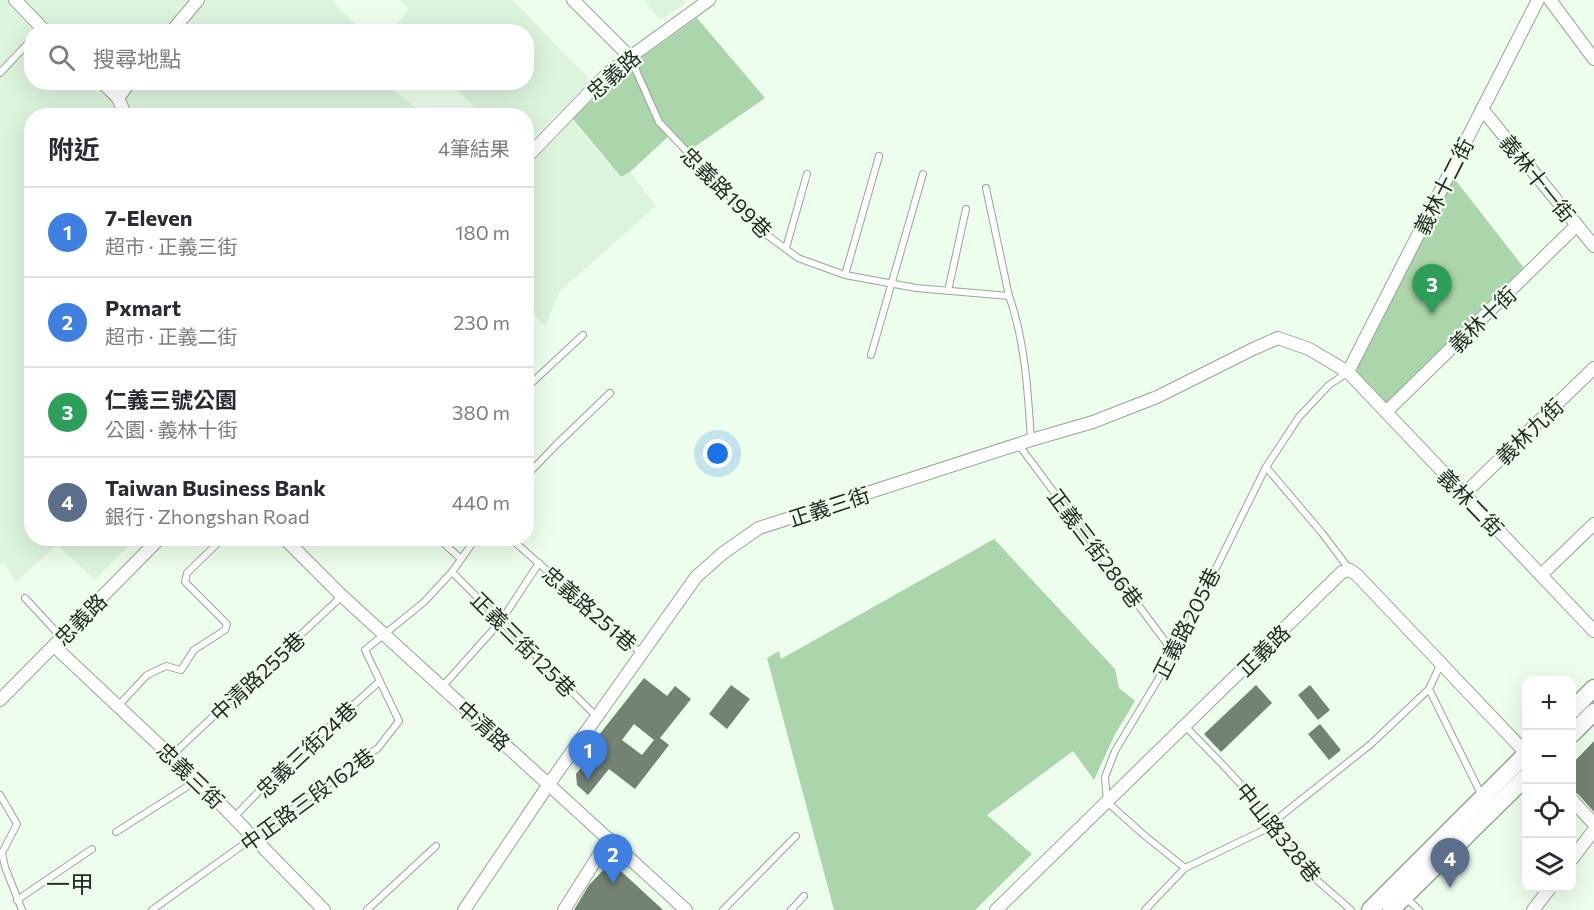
<!DOCTYPE html>
<html lang="zh-TW">
<meta charset="utf-8">
<style>
:root{--surface:#fff;--page:#f2f2f3;--text:#2b2b33;--muted:#7c7c81;--line:#e1e1e2;--accent:#744bc4}
body{margin:0;font-family:Commissioner,"Noto Sans TC",sans-serif;background:var(--page);color:var(--text)}
.controls{position:absolute;right:18px;bottom:18px;display:grid;overflow:hidden;border-radius:12px;box-shadow:0 6px 24px #0002}
.controls button{width:54px;height:54px;display:grid;place-items:center;padding:0;border:0;border-bottom:2px solid var(--line);background:var(--surface);color:var(--text);font:30px sans-serif}
.you{position:absolute;left:718px;top:454px;width:21px;height:21px;margin:-15px;border:4px solid #fff;border-radius:50%;background:#1a73e8;box-shadow:0 0 0 9px #1a73e833}
.badge{display:grid;place-items:center;width:39px;height:39px;border-radius:50%;background:var(--accent);color:#fff;font-size:20px;font-weight:700}
.pin{position:absolute;translate:-50% -50px;filter:drop-shadow(0 2px 3px #0008)}
.pin::after{content:'';position:absolute;top:32px;width:21px;height:18px;background:inherit;clip-path:polygon(0 0,100% 0,50% 100%)}
.list{margin:0;padding:0;list-style:none}
h2{display:flex;justify-content:space-between;align-items:center;height:78px;margin:0;padding:0 24px;font-size:26px}
h2 small{font-size:20px;font-weight:400;color:var(--muted)}
.list li{display:grid;grid-template-columns:39px 1fr auto;gap:18px;align-items:center;box-sizing:border-box;height:90px;padding:0 24px;border-top:2px solid var(--line)}
.list b{display:block;font-size:22px;white-space:nowrap}
.list p{margin:0;font-size:20px;white-space:nowrap;color:var(--muted)}
.list em{font-size:20px;font-style:normal;color:var(--muted)}
.icon{flex:none;width:33px;height:33px;fill:none;stroke:currentColor;stroke-width:2;stroke-linecap:round;stroke-linejoin:round}
.map{position:relative;flex:none;width:1594px;height:910px;overflow:hidden}
.search{position:absolute;background:var(--surface);box-shadow:0 6px 24px #0002;left:24px;top:24px;width:510px;height:66px;display:flex;align-items:center;gap:15px;box-sizing:border-box;padding:0 21px;border-radius:24px;color:var(--muted);font-size:22px}
.panel{position:absolute;background:var(--surface);box-shadow:0 6px 24px #0002;left:24px;top:108px;width:510px;height:438px;border-radius:24px}
.map>svg:first-child{display:block}
</style>
<div class="map">
<svg width="1594" height="910" viewBox="0 0 1594 910">
<rect width="100%" height="100%" fill="#edffec"/>
<g fill="#dcf4dc">
<path d="M0 0H331L362 31 32 32V82L385 83 424 115 32 116V538L135 539 95 580 57 545 16 582 4 563 0 566Z"/>
<path d="M400 0H513L591 81 527 143 526 116 483 115 450 83 526 82V32L399 31 395 27 409 9Z"/>
<path d="M644 0H683L686 3 660 20Z"/>
<path d="M572 121 621 178 630 172 656 206 560 291 545 327 527 305V167Z"/>
</g>
<g fill="#abd5aa">
<path d="M697 18 765 98 690 150 672 133 630 172 621 177 572 118 634 63Z"/>
<path d="M1450 173 1528 273 1386 412 1348 372Z"/>
<path d="M994 539 1115 669 1119 688 1135 701 1115 734 1094 780 1073 751 987 815 1032 854 975 910H834L767 658 779 651 781 659Z"/>
</g>
<g fill="#738373" fill-rule="evenodd">
<path d="M644 678 667 696 675 686 691 699 660 738 669 745 635 789 609 769 588 795 577 785 576 774 597 749 591 745ZM634 724 654 740 642 755 622 740Z"/>
<path d="M731 685 750 699 727 729 709 714Z"/>
<path d="M1256 685 1272 703 1221 752 1204 734Z"/>
<path d="M1310 685 1330 710 1318 720 1298 695Z"/>
<path d="M1320 724 1341 750 1329 760 1308 734Z"/>
<path d="M1594 741V812L1578 794 1572 791V764Z"/>
<path d="M611 862 663 910H574L589 885Z"/>
</g>
<g fill="none" stroke-linecap="round" stroke-linejoin="round">
<defs>
<g id="service">
<path d="M630 57 659 122 763 232 798 258 845 275 916 288 1009 296"/>
<path d="M0 73 32 39"/>
<path d="M986 188 1009 296C1025 340 1028 393 1031 440"/>
<path d="M786 248 807 174"/>
<path d="M845 275 879 156"/>
<path d="M948 291 966 209"/>
<path d="M526 322 527 324"/>
<path d="M871 355 923 174"/>
<path d="M526 388 583 335"/>
<path d="M1018 444 1174 653"/>
<path d="M1266 467 1322 533 1350 570"/>
<path d="M526 476 556 445 610 393"/>
<path d="M438 538 461 559"/>
<path d="M510 538 641 653"/>
<path d="M452 572 597 717"/>
<path d="M25 598 61 637"/>
<path d="M442 687 501 621 539 563"/>
<path d="M1429 689 1482 796"/>
<path d="M118 706 147 675 166 666 181 670 194 650 225 630 227 624 185 582 187 573 223 538"/>
<path d="M1185 726 1220 762 1275 821 1287 845 1310 874 1351 910"/>
<path d="M171 756 342 596"/>
<path d="M0 795 17 824 2 853 5 867 22 910"/>
<path d="M234 817 272 778 380 681"/>
<path d="M116 832 196 781"/>
<path d="M1185 868 1144 835 1107 802 1105 777 1115 751 1174 653 1266 467 1299 417 1329 385 1347 373"/>
<path d="M1406 898 1419 910"/>
<path d="M17 900 92 849"/>
<path d="M152 910 378 748 399 721 365 650 424 602 452 572 476 538"/>
<path d="M367 910 436 846"/>
<path d="M723 910 796 836"/>
<path d="M791 910 804 896"/>
<path d="M1145 910 1185 868 1262 831 1371 744 1429 689 1441 663"/>
</g>
<g id="minor">
<path d="M15 0 46 32"/>
<path d="M573 0 630 57"/>
<path d="M1550 0 1594 59"/>
<path d="M171 32 198 0"/>
<path d="M102 82 118 98 126 116"/>
<path d="M118 98 130 82"/>
<path d="M1482 109 1594 246"/>
<path d="M526 158 608 73 709 0"/>
<path d="M1348 372 1538 0"/>
<path d="M1386 412 1577 225"/>
<path d="M1464 494 1594 368"/>
<path d="M284 538 342 596 686 910"/>
<path d="M1541 575 1594 524"/>
<path d="M54 646 205 788 324 910"/>
<path d="M0 700 160 538"/>
<path d="M1572 800 1594 824"/>
<path d="M1572 859 1594 830"/>
<path d="M464 910 549 784 696 577 723 553 759 528 1031 440 1093 422 1157 397 1253 349 1278 338 1309 349 1348 372 1594 631"/>
<path d="M564 910 609 839"/>
<path d="M996 910 1342 572 1350 570 1357 575 1526 753"/>
<path d="M1533 910 1550 888"/>
</g>
<g id="secondary">
<path d="M1572 710 1594 688"/>
<path d="M1572 734 1594 712"/>
<path d="M1370 910 1526 754"/>
<path d="M1391 910 1526 777"/>
</g>
</defs>
<use href="#service" stroke="#95a695" stroke-width="8"/>
<use href="#minor" stroke="#95a695" stroke-width="14"/>
<use href="#secondary" stroke="#95a695" stroke-width="19"/>
<use href="#service" stroke="#fff" stroke-width="6"/>
<use href="#minor" stroke="#fff" stroke-width="12"/>
<use href="#secondary" stroke="#fff" stroke-width="16"/>
</g>
<g text-anchor="middle" dominant-baseline="central" stroke-width="4.5" stroke-linejoin="round" paint-order="stroke">
<g font-size="21" fill="#262c25" stroke="#edffec">
<text transform="translate(613 74) rotate(-41)">忠義路</text>
<text transform="translate(1538 178) rotate(51)">義林十一街</text>
<text transform="translate(1443 186) rotate(-63)">義林十二街</text>
<text transform="translate(727 192) rotate(45)">忠義路199巷</text>
<text transform="translate(1482 319) rotate(-44)">義林十街</text>
<text transform="translate(1529 431) rotate(-44)">義林九街</text>
<text transform="translate(1471 502) rotate(46)">義林二街</text>
<text transform="translate(829 506) rotate(-18)">正義三街</text>
<text transform="translate(1096 548) rotate(53)">正義三街286巷</text>
<text transform="translate(590 608) rotate(41)">忠義路251巷</text>
<text transform="translate(80 619) rotate(-45)">忠義路</text>
<text transform="translate(1186 623) rotate(-63)">正義路205巷</text>
<text transform="translate(524 644) rotate(45)">正義三街125巷</text>
<text transform="translate(1263 650) rotate(-44)">正義路</text>
<text transform="translate(257 676) rotate(-43)">中清路255巷</text>
<text transform="translate(484 725) rotate(42)">中清路</text>
<text transform="translate(306 749) rotate(-43)">忠義三街24巷</text>
<text transform="translate(191 775) rotate(44)">忠義三街</text>
<text transform="translate(307 799) rotate(-36)">中正路三段162巷</text>
<text transform="translate(1279 832) rotate(51)">中山路328巷</text>
</g>
<g font-size="24" fill="#262c25" stroke="#edffec">
<text x="70" y="883">一甲</text>
</g>
</g>
</svg>
<div class="controls">
<button>+</button>
<button>−</button>
<button><svg class="icon" aria-label="locate" viewBox="0 0 24 24"><circle cx="12" cy="12" r="6"/><path d="M12 2v4M12 18v4M2 12h4M18 12h4"/></svg></button>
<button><svg class="icon" aria-label="layers" viewBox="0 0 24 24"><path d="M12 4l9 5-9 5-9-5zM3 14l9 5 9-5"/></svg></button>
</div>
<div class="you"></div>
<div class="pin badge" style="left:588px;top:780px;background:#3f7fe0">1</div>
<div class="pin badge" style="left:613px;top:884px;background:#3f7fe0">2</div>
<div class="pin badge" style="left:1432px;top:314px;background:#2e9e5b">3</div>
<div class="pin badge" style="left:1450px;top:888px;background:#5c6f8a">4</div>
<div class="search"><svg class="icon" aria-label="search" viewBox="0 0 24 24"><circle cx="10" cy="10" r="6"/><path d="M15 15l6 6"/></svg>搜尋地點</div>
<section class="panel">
<h2>附近<small>4筆結果</small></h2>
<ul class="list">
<li><span class="badge" style="background:#3f7fe0">1</span><div><b>7-Eleven</b><p>超市 · 正義三街</p></div><em>180 m</em></li>
<li><span class="badge" style="background:#3f7fe0">2</span><div><b>Pxmart</b><p>超市 · 正義二街</p></div><em>230 m</em></li>
<li><span class="badge" style="background:#2e9e5b">3</span><div><b>仁義三號公園</b><p>公園 · 義林十街</p></div><em>380 m</em></li>
<li><span class="badge" style="background:#5c6f8a">4</span><div><b>Taiwan Business Bank</b><p>銀行 · Zhongshan Road</p></div><em>440 m</em></li>
</ul>
</section>
</div>
